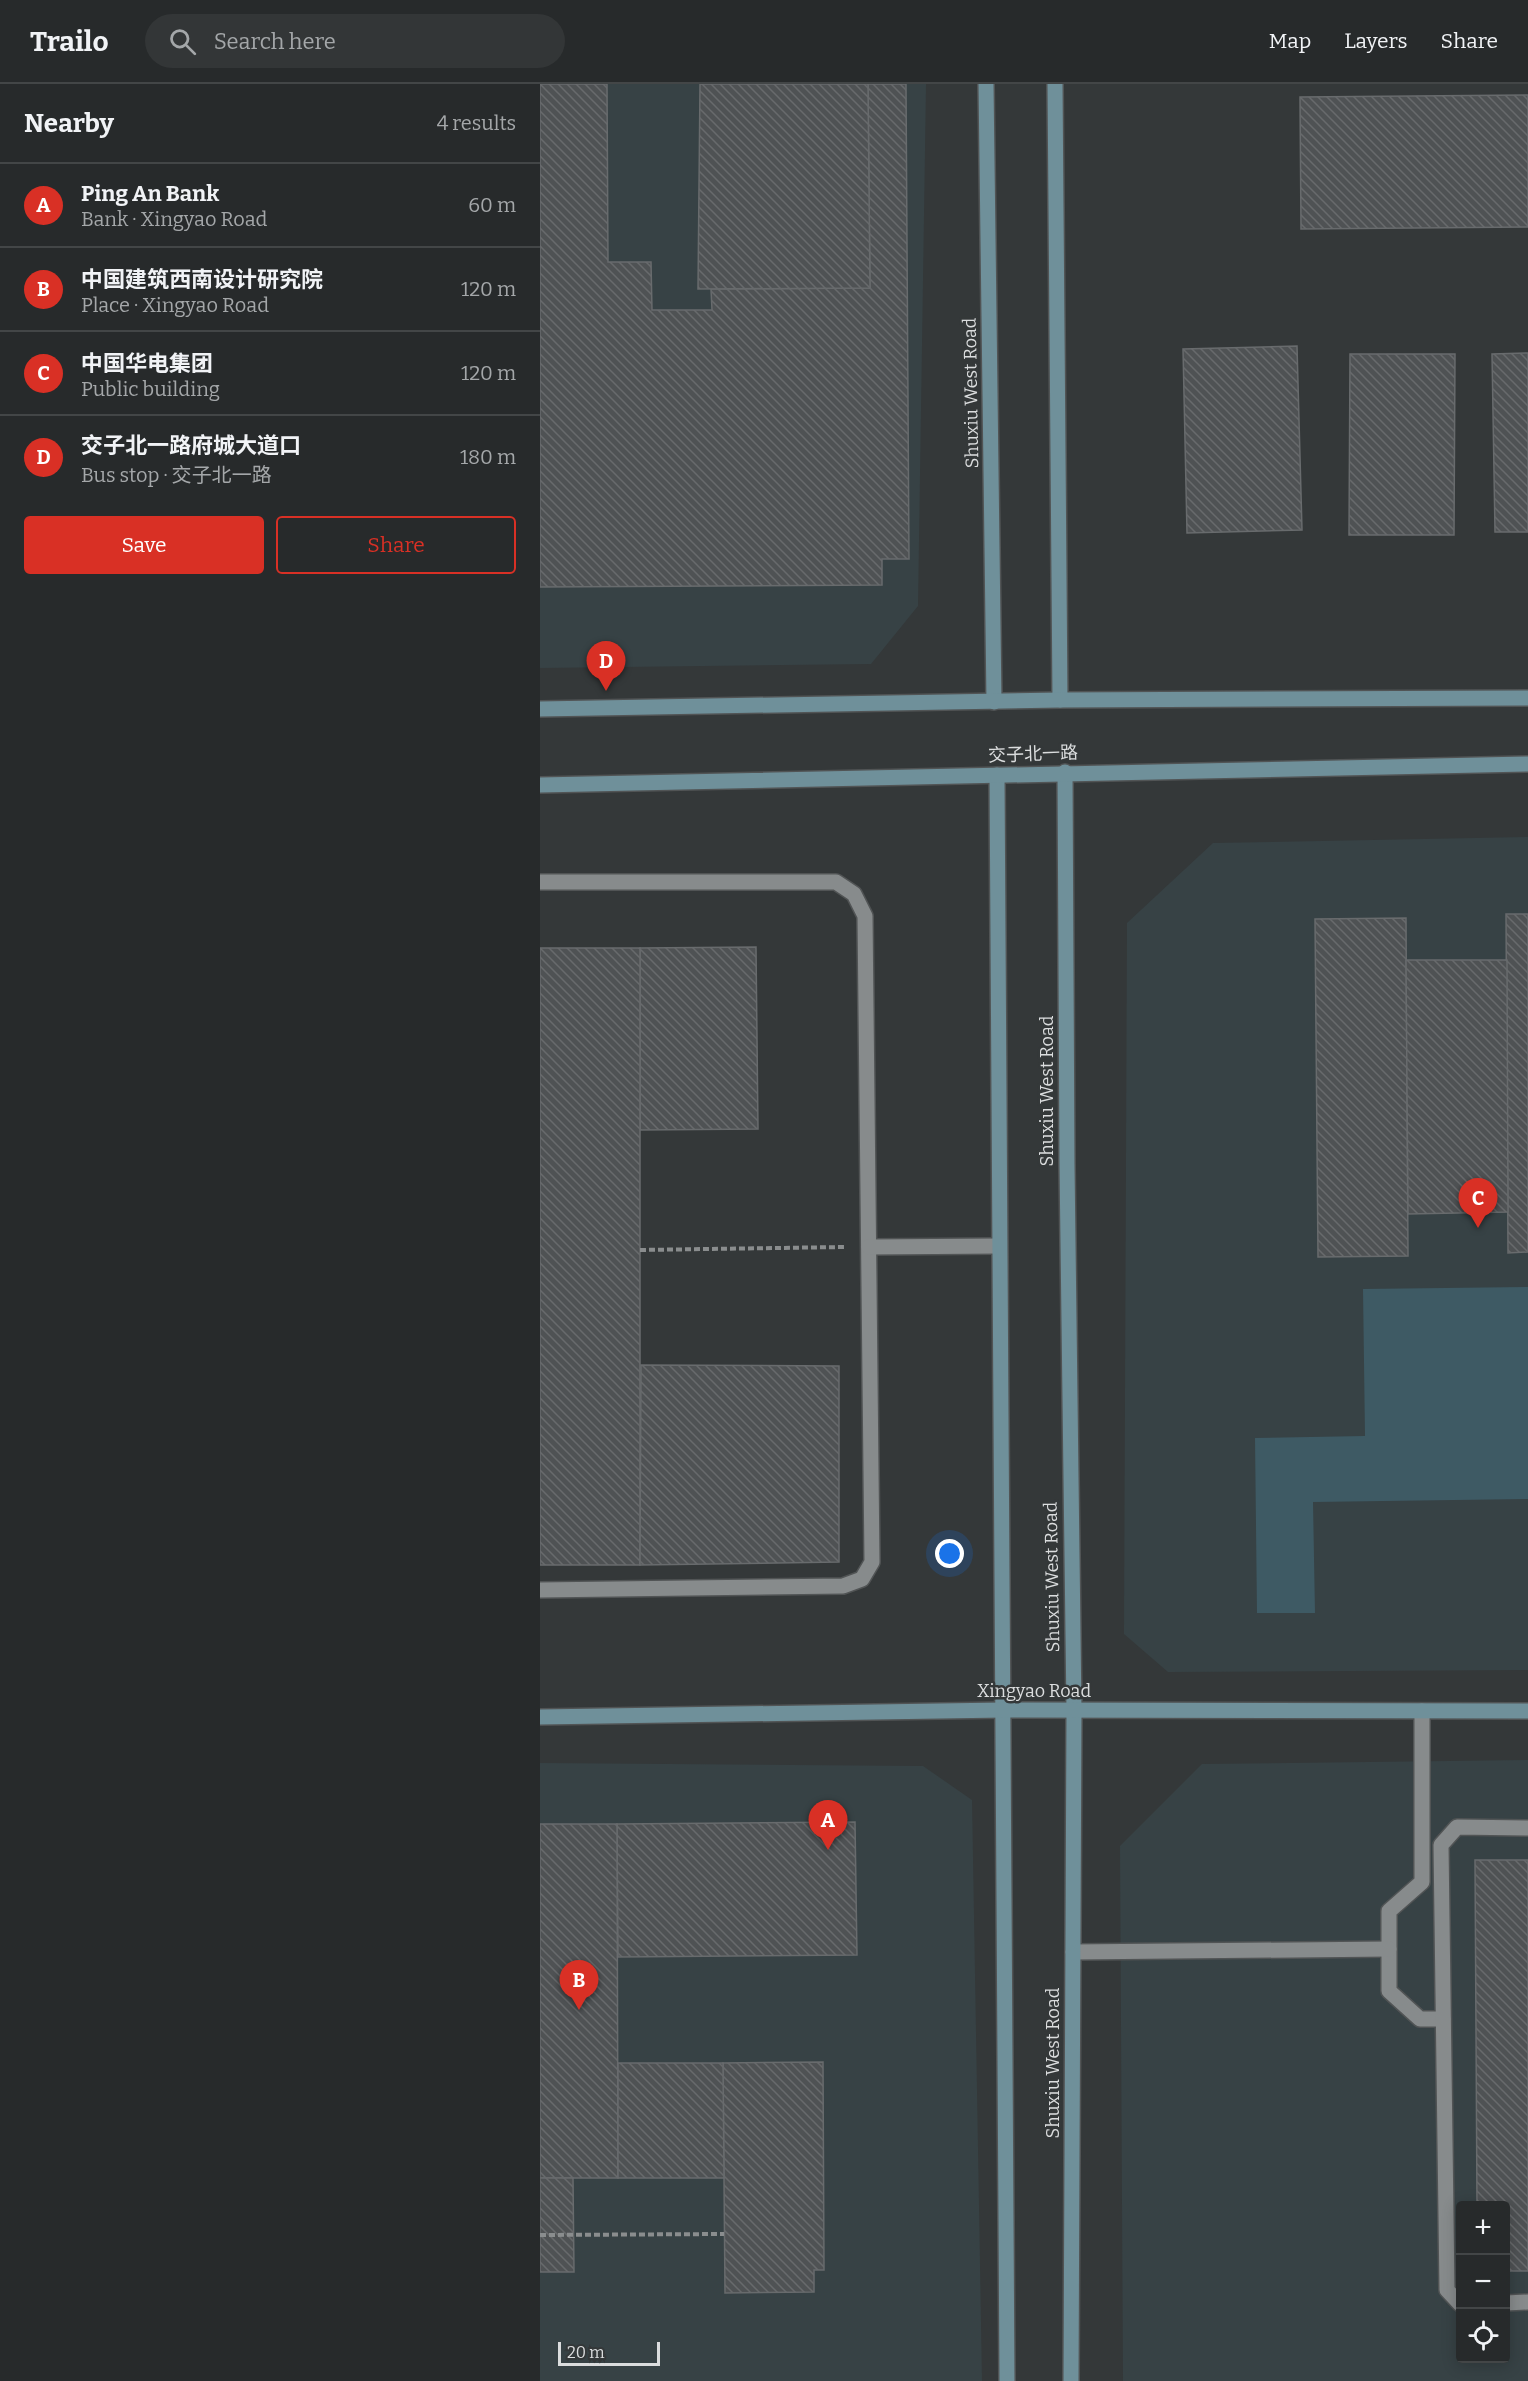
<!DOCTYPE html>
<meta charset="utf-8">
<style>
:root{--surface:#272a2b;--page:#333637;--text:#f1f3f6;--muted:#a4a7a9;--line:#434647;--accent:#d93025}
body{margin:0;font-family:Bitter,"Noto Sans SC",serif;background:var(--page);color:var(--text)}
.controls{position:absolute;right:18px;bottom:18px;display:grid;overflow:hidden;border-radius:6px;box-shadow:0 3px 15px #0003}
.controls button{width:54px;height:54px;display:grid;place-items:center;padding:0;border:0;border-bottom:2px solid var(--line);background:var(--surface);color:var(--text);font:30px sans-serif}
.scale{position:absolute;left:18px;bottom:15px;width:102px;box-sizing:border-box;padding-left:6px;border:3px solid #dbddde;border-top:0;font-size:16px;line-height:21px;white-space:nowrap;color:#dbddde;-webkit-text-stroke:4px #343839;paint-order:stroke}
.you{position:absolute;left:410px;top:1470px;width:21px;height:21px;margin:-15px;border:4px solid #fff;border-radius:50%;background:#1a73e8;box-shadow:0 0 0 9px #1a73e833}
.badge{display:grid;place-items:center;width:39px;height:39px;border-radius:50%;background:var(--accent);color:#fff;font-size:20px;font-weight:700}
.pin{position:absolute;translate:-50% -50px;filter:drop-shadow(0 2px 3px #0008)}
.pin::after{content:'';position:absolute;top:32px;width:21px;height:18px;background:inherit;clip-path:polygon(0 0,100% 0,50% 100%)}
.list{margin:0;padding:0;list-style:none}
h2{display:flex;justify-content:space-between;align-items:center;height:78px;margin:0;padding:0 24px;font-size:26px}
h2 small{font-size:20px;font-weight:400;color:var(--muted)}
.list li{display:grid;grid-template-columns:39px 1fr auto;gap:18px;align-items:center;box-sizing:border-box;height:84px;padding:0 24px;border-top:2px solid var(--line)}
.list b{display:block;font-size:22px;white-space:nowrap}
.list p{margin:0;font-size:20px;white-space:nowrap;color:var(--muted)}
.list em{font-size:20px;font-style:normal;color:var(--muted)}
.actions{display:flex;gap:12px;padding:18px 24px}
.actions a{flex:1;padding:14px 0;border:2px solid var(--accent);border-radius:6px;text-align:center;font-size:21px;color:var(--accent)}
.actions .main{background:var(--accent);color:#fff}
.icon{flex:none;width:33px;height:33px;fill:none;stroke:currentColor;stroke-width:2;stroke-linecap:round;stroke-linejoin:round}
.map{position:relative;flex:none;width:988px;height:2297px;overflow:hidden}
header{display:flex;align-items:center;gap:36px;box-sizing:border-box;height:84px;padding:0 30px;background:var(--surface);border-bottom:2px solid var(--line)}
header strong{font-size:28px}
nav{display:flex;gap:33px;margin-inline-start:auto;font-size:21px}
.search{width:420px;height:54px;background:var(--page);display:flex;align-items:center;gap:15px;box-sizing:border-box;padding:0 21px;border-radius:33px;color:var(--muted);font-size:22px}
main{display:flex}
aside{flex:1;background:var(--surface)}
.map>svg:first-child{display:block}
</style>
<header>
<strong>Trailo</strong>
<div class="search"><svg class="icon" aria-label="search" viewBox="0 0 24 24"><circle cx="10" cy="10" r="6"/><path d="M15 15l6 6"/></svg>Search here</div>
<nav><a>Map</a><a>Layers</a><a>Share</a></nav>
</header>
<main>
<aside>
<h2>Nearby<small>4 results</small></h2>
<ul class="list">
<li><span class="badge">A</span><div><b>Ping An Bank</b><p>Bank · Xingyao Road</p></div><em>60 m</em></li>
<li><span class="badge">B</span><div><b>中国建筑西南设计研究院</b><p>Place · Xingyao Road</p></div><em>120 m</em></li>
<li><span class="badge">C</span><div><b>中国华电集团</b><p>Public building</p></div><em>120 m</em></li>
<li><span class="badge">D</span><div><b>交子北一路府城大道口</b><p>Bus stop · 交子北一路</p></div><em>180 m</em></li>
</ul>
<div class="actions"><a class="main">Save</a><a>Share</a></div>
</aside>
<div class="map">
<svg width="988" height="2297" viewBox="0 0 988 2297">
<defs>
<pattern id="building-back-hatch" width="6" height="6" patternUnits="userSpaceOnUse" patternTransform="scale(1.5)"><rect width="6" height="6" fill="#4f5254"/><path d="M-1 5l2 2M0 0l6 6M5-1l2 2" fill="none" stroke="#686a6c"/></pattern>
</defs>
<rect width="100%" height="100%" fill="#343839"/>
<g fill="#374245" fill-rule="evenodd">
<path d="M0 0H386L378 522 331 580 0 584Z"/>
<path d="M988 753V1586L628 1588 584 1550 587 839 673 759Z"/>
<path d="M988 1676V2297H583L580 1762 662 1680ZM920 2122H966V2274H920Z"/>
<path d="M0 1679 383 1682 432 1716 442 2297H0Z"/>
</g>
<path fill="#3e5a64" d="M988 1203V1415L773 1418 775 1529H717L715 1354 825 1352 823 1205Z"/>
<g fill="url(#building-back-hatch)" stroke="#686b6d" stroke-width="1.5">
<path d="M0 0H67L68 178H111L112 226H172L171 205 330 204 328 0H366L369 475H342V501L0 503Z"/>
<path d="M160 0H328L330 204 158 205Z"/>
<path d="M988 11V143L761 145 760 13Z"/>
<path d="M757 262 762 446 647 449 643 265Z"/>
<path d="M988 269V448H955L952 270Z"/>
<path d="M810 270H915L914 451H809Z"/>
<path d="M966 830H988V1168L968 1169Z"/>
<path d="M866 834 868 1172 778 1173 775 835Z"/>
<path d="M216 863 218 1045 100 1046V864Z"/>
<rect x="0" y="864" width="100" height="617"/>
<path d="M866 876H967L968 1128 868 1130Z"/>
<path d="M101 1281 299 1282V1478L100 1481Z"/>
<path d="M315 1738 317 1871 78 1873 77 1740Z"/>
<path d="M0 1740H77L78 2094H0Z"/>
<path d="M935 1776H988V2187H966V2122H937Z"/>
<path d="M283 1978 284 2186H274V2208L185 2209 183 1979Z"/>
<path d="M78 1979H183L184 2094H78Z"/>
<path d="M0 2094H33L34 2188H0Z"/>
</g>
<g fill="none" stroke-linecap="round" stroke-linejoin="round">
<defs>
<g id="lane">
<path d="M0 798H296L314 810 325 832 332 1478 322 1495 303 1502 0 1506"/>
<path d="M329 1163 459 1162"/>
<path d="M882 1627V1798L849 1827V1907L880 1935H903"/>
<path d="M533 1868 849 1865"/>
<path d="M966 2219 988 2218"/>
<path d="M920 2220 907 2206 901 1761 917 1743 988 1744"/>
</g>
<g id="secondary">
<path d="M446 0 454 618"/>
<path d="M515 0 520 616"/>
<path d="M0 625 520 616 988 614"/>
<path d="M525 688 527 1080 534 1627 531 2297"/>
<path d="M457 691 467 2297"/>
<path d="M0 701 988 680"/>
<path d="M0 1633 464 1626 988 1627"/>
</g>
</defs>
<use href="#lane" stroke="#515455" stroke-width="18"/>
<use href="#secondary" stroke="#515455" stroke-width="18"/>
<g stroke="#8a8d8e" stroke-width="4" stroke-dasharray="6 3" stroke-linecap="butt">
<path d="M100 1166 304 1163"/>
<path d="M0 2151 184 2150"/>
</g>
<use href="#lane" stroke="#878b8c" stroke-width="15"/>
<use href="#secondary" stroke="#6f909a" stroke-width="15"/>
</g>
<g text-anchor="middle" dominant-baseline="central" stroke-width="5" stroke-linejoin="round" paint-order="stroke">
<g font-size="18" fill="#dbddde" stroke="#343839">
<text transform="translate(431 309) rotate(-91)">Shuxiu West Road</text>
<text transform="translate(493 670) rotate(-2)">交子北一路</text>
<text transform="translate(507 1007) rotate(-90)">Shuxiu West Road</text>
<text transform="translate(512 1493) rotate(-91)">Shuxiu West Road</text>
<text x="494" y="1607">Xingyao Road</text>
<text transform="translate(513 1979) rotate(-90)">Shuxiu West Road</text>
</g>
</g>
</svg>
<div class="controls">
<button>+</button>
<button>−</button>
<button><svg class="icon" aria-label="locate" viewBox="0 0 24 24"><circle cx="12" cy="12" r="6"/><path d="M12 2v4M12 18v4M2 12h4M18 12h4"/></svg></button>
</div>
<div class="scale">20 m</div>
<div class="you"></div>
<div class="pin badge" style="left:288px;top:1766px">A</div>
<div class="pin badge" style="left:39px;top:1926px">B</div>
<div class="pin badge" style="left:938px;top:1144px">C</div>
<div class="pin badge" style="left:66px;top:607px">D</div>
</div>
</main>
